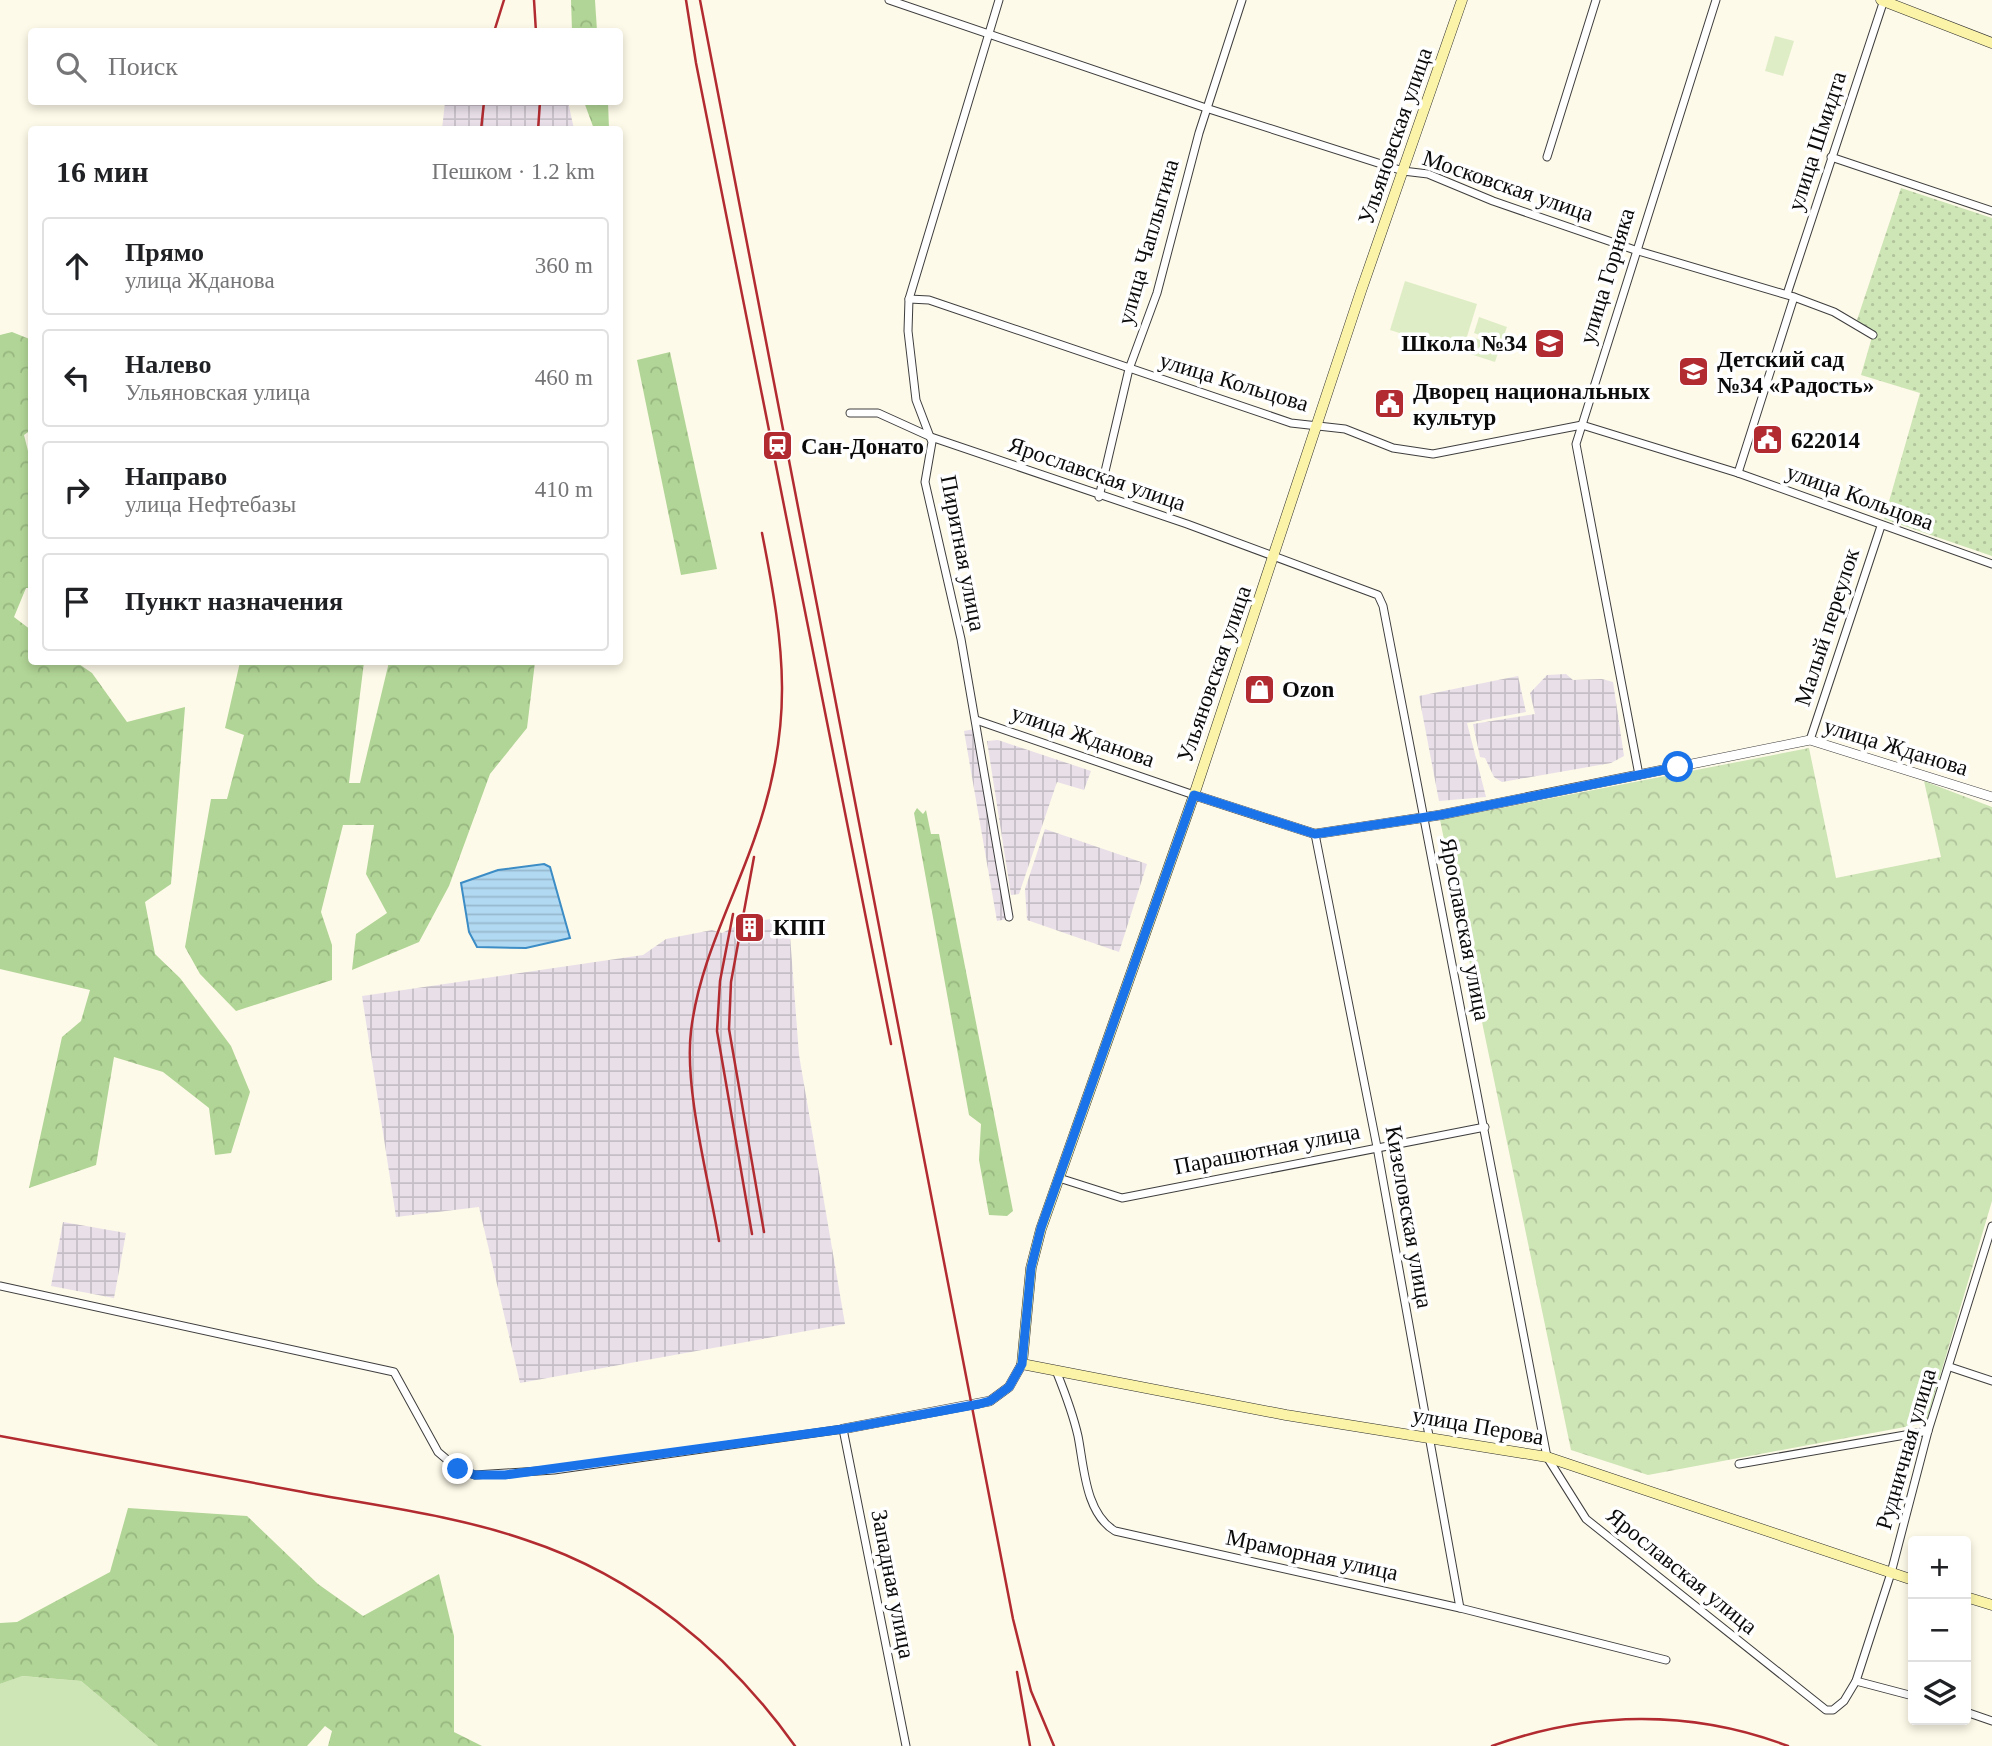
<!DOCTYPE html>
<html lang="ru">
<meta charset="utf-8">
<style>
:root{--surface:#fff;--page:#f2f2f2;--text:#202124;--muted:#757577;--line:#e0e0e0}
body{margin:0;font-family:"Times New Roman",serif;background:var(--page);color:var(--text)}
.controls{position:absolute;right:21px;bottom:21px;display:grid;overflow:hidden;border-radius:7px;box-shadow:0 4px 10px #0003}
.controls button{width:63px;height:63px;display:grid;place-items:center;padding:0;border:0;border-bottom:2px solid var(--line);background:var(--surface);color:var(--text);font:35px sans-serif}
.stop{position:absolute;width:21px;height:21px;margin:-16px;border:5px solid #1a73e8;border-radius:50%;background:#fff}
.stop.end{background:#1a73e8;border-color:#fff;box-shadow:0 2px 7px #0008}
.list{margin:0;padding:0;list-style:none}
h2{display:flex;justify-content:space-between;align-items:center;height:91px;margin:0;padding:0 28px;font-size:30px}
h2 small{font-size:23px;font-weight:400;color:var(--muted)}
.list li{display:grid;grid-template-columns:46px 1fr auto;gap:21px;align-items:center;box-sizing:border-box;height:98px;margin:0 14px 14px;padding:0 14px;border:2px solid var(--line);border-radius:7px}
.list b{display:block;font-size:26px;white-space:nowrap}
.list p{margin:0;font-size:23px;white-space:nowrap;color:var(--muted)}
.list em{font-size:23px;font-style:normal;color:var(--muted)}
.icon{flex:none;width:38px;height:38px;fill:none;stroke:currentColor;stroke-width:2;stroke-linecap:round;stroke-linejoin:round}
.map{position:relative;flex:none;width:1992px;height:1746px;overflow:hidden}
.search{position:absolute;background:var(--surface);box-shadow:0 4px 10px #0003;left:28px;top:28px;width:595px;height:77px;display:flex;align-items:center;gap:18px;box-sizing:border-box;padding:0 24px;border-radius:7px;color:var(--muted);font-size:26px}
.panel{position:absolute;background:var(--surface);box-shadow:0 4px 10px #0003;left:28px;top:126px;width:595px;height:539px;border-radius:7px}
.map>svg:first-child{display:block}
</style>
<div class="map">
<svg width="1992" height="1746" viewBox="0 0 1992 1746">
<defs>
<pattern id="industrial-grid" width="8" height="8" patternUnits="userSpaceOnUse" patternTransform="scale(1.75)"><rect width="8" height="8" fill="#e8dfe9"/><path d="M0 4h8M4 0v8" fill="none" stroke="#c6bec6"/></pattern>
<pattern id="forest-crowns" width="20" height="18" patternUnits="userSpaceOnUse" patternTransform="scale(1.75)"><rect width="20" height="18" fill="#b1d596"/><path d="M2 6a3 3 0 1 1 6 0M12 15a3 3 0 1 1 6 0" fill="none" stroke="#97b680"/></pattern>
<pattern id="park-crowns" width="20" height="18" patternUnits="userSpaceOnUse" patternTransform="scale(1.75)"><rect width="20" height="18" fill="#cee5b6"/><path d="M2 6a3 3 0 1 1 6 0M12 15a3 3 0 1 1 6 0" fill="none" stroke="#b0c39b"/></pattern>
<pattern id="garden-dots" width="8" height="8" patternUnits="userSpaceOnUse" patternTransform="scale(1.75)"><rect width="8" height="8" fill="#cee5b6"/><path d="M2 2h.1M6 6h.1" fill="none" stroke="#b0c39b" stroke-width="1.8" stroke-linecap="round"/></pattern>
<pattern id="water-rules" width="6" height="5" patternUnits="userSpaceOnUse" patternTransform="scale(1.75)"><rect width="6" height="5" fill="#b1d9f2"/><path d="M0 2.5h6" fill="none" stroke="#97b9ce"/></pattern>
</defs>
<rect width="100%" height="100%" fill="#fefae9"/>
<g fill="url(#industrial-grid)">
<path d="M445 102H568L574 129H442Z"/>
<path d="M1566 674 1573 680 1602 679 1613 682 1624 756 1611 763 1502 782 1494 777 1485 758 1480 757 1473 724 1535 714 1530 693 1547 675Z"/>
<path d="M1518 676 1526 712 1467 723 1486 797 1439 801 1419 696Z"/>
<path d="M974 729 1007 919 997 921 964 731Z"/>
<path d="M998 740 1091 771 1084 790 1057 782 1019 894 1011 895 987 741Z"/>
<path d="M1045 829 1147 864 1119 952 1027 920 1025 889Z"/>
<path d="M785 917 789 922 799 1055 845 1324 520 1383 479 1207 396 1217 362 996 643 955 666 939 712 930 722 933 742 923Z"/>
<path d="M63 1222 126 1233 114 1298 51 1286Z"/>
</g>
<path fill="#cee5b6" d="M21 1676 81 1681 158 1746H0V1684Z"/>
<g fill="url(#forest-crowns)">
<path d="M571 0H595L597 31H572Z"/>
<path d="M584 102H608L609 129H594Z"/>
<path d="M12 332 32 340 31 430 24 435 32 467 31 588H26L14 617 31 630 32 662H76L92 673 127 722 185 707 171 884 145 902 155 954 180 978 231 1046 250 1092 231 1153 215 1155 209 1108 163 1072 114 1057 96 1165 29 1188 62 1037 81 1021 90 990 0 969V335Z"/>
<path d="M670 352 717 569 681 575 637 360Z"/>
<path d="M240 662H364L349 783H360L389 662H535L527 728 490 774 449 886 419 942 352 970 356 934 387 913 366 874 374 825H343L321 912 332 945V980L236 1011 200 974 185 947 211 799H227L244 735 225 728Z"/>
<path d="M917 808 923 814 926 810 931 834H939L1013 1211 1007 1216 989 1215 979 1160 981 1124 969 1115 914 813Z"/>
<path d="M128 1508 247 1516 318 1584 363 1616 439 1574 454 1636V1732L482 1746H328L332 1731 325 1726 307 1746H158L81 1681 22 1676 0 1684V1623L17 1622 110 1572Z"/>
</g>
<path fill="url(#park-crowns)" d="M1809 748 1836 878 1941 857 1924 781 1992 807V1201L1926 1423 1648 1475 1571 1450 1440 820Z"/>
<path fill="url(#garden-dots)" d="M1901 188 1992 218V556L1884 519 1920 393 1861 375 1874 330 1856 323Z"/>
<g fill="#dfedc7">
<path d="M1775 36 1794 41 1783 76 1765 71Z"/>
<path d="M1405 281 1477 304 1462 353 1390 330Z"/>
<path d="M1479 317 1507 327 1501 343 1474 333Z"/>
<path d="M1472 337 1500 347 1495 362 1467 353Z"/>
</g>
<path fill="url(#water-rules)" stroke="#3c8cc5" stroke-width="2" d="M544 864 550 867 570 938 526 948 477 947 469 932 461 883 498 870Z"/>
<g fill="none" stroke-linecap="round" stroke-linejoin="round">
<defs>
<g id="minor">
<path d="M889 0 1209 109 1403 171 1428 174 1493 201 1635 250 1794 297 1834 312 1873 335"/>
<path d="M999 0 909 299 908 331 916 400 932 442 925 482 961 639 1009 917"/>
<path d="M1547 157 1596 0"/>
<path d="M1831 157 1992 211"/>
<path d="M1787 294 1884 0"/>
<path d="M909 299 929 300 1291 423 1345 429 1393 448 1433 454 1582 425 1738 473 1992 564"/>
<path d="M850 413H878L931 437 1187 524 1378 595 1383 606 1547 1457 1586 1519 1826 1710H1833L1844 1701 1856 1681 1891 1573 1928 1431 1992 1226"/>
<path d="M1738 473 1794 297"/>
<path d="M1099 497 1129 369 1157 293 1199 133 1242 0"/>
<path d="M976 720 1194 795"/>
<path d="M1810 740 1881 526"/>
<path d="M1639 775 1576 444 1716 0"/>
<path d="M1315 834 1377 1147 1460 1608"/>
<path d="M1059 1178 1122 1198 1485 1127"/>
<path d="M0 1286 394 1372 438 1452 458 1469 475 1475 554 1470 843 1429 906 1746"/>
<path d="M1950 1367 1992 1381"/>
<path d="M1057 1373C1065 1393 1073 1414 1078 1436 1084 1466 1085 1513 1115 1531L1460 1608 1666 1660"/>
<path d="M1739 1464 1928 1431"/>
<path d="M1856 1681 1913 1696"/>
<path d="M1966 1712 1992 1721"/>
</g>
<g id="tertiary">
<path d="M1194 795 1315 834 1440 815 1810 740 1992 797"/>
<path d="M843 1429 990 1401 1009 1387 1022 1364"/>
</g>
<g id="secondary">
<path d="M1462 0 1361 291 1194 795 1041 1229 1031 1268 1022 1364 1286 1415 1547 1457 1913 1580"/>
<path d="M1881 0 1992 43"/>
<path d="M1966 1597 1992 1605"/>
</g>
</defs>
<use href="#minor" stroke="#3e3e3e" stroke-width="9"/>
<use href="#tertiary" stroke="#3e3e3e" stroke-width="10"/>
<use href="#secondary" stroke="#2d2d2d" stroke-width="11"/>
<use href="#minor" stroke="#fff" stroke-width="7"/>
<use href="#tertiary" stroke="#fff" stroke-width="9"/>
<use href="#secondary" stroke="#faf3a8" stroke-width="10"/>
<g stroke="#b22b30" stroke-width="2.5">
<path d="M534 0 536 32"/>
<path d="M686 0 696 63 891 1044"/>
<path d="M700 0 1013 1619 1031 1691 1054 1746"/>
<path d="M494 32 504 0"/>
<path d="M481 130 484 102"/>
<path d="M538 130 540 102"/>
<path d="M754 857 731 982 729 1029 764 1232"/>
<path d="M733 914 720 981 717 1031 752 1234"/>
<path d="M719 1241C709 1181 684 1089 691 1031 699 963 732 903 754 840 795 726 785 649 762 533"/>
<path d="M0 1436C101 1455 202 1473 303 1492 377 1506 454 1515 526 1540 636 1576 728 1652 795 1746"/>
<path d="M1017 1672 1030 1746"/>
<path d="M1492 1746C1589 1711 1691 1709 1788 1746"/>
</g>
</g>
<g fill="none" stroke-linecap="round" stroke-linejoin="round">
<path stroke="#1a73e8" stroke-width="9" d="M458 1469 475 1475H505L843 1429 979 1404 990 1401 1009 1387 1022 1364 1031 1268 1041 1228 1194 795 1315 834 1440 815 1678 767"/>
</g>
<defs>
<symbol id="school-square" viewBox="-11 -11 22 22"><rect x="-9" y="-9" width="18" height="18" rx="4" fill="#b22b30" stroke="#fff"/><path d="M0-5L7-2L0 1L-7-2ZM-4 1L0 2.5L4 1V4Q0 6-4 4Z" fill="#fff"/></symbol>
<symbol id="civic-square" viewBox="-11 -11 22 22"><rect x="-9" y="-9" width="18" height="18" rx="4" fill="#b22b30" stroke="#fff"/><path d="M-.6-6.5H3V-4.5H.6V-3L4-1V1h2V6H-6V1h2V-1L-.6-3ZM-1.2 2.5V6h2.4V2.5Z" fill="#fff"/></symbol>
<symbol id="station-square" viewBox="-11 -11 22 22"><rect x="-9" y="-9" width="18" height="18" rx="4" fill="#b22b30" stroke="#fff"/><path d="M-3-6H3Q5-6 5-4V2Q5 4 3 4L4.5 6H3L1.5 4h-3L-3 6H-4.5L-3 4Q-5 4-5 2V-4Q-5-6-3-6ZM-3.5-4v3h7v-3ZM-3.5 1v1.5H-2V1ZM2 1v1.5H3.5V1Z" fill="#fff"/></symbol>
<symbol id="shop-square" viewBox="-11 -11 22 22"><rect x="-9" y="-9" width="18" height="18" rx="4" fill="#b22b30" stroke="#fff"/><path d="M-5-2.5h2.3a2.7 3.5 0 0 1 5.4 0H5L5.5 6h-11ZM-1.5-2.5h3a1.5 2.3 0 0 0-3 0Z" fill="#fff"/></symbol>
<symbol id="building-square" viewBox="-11 -11 22 22"><rect x="-9" y="-9" width="18" height="18" rx="4" fill="#b22b30" stroke="#fff"/><path d="M-4-6H4V6H1V3H-1V6H-4ZM-2.5-4.3h1.7v1.8h-1.7ZM.8-4.3h1.7v1.8H.8ZM-2.5-1h1.7V.8h-1.7ZM.8-1h1.7V.8H.8Z" fill="#fff"/></symbol>
</defs>
<g fill-rule="evenodd">
<use href="#school-square" x="1532" y="326" width="35" height="35"/>
<use href="#school-square" x="1676" y="354" width="35" height="35"/>
<use href="#civic-square" x="1372" y="386" width="35" height="35"/>
<use href="#civic-square" x="1750" y="422" width="35" height="35"/>
<use href="#station-square" x="760" y="428" width="35" height="35"/>
<use href="#shop-square" x="1242" y="672" width="35" height="35"/>
<use href="#building-square" x="732" y="910" width="35" height="35"/>
</g>
<g text-anchor="middle" dominant-baseline="central" stroke-width="7" stroke-linejoin="round" paint-order="stroke">
<g font-size="23" fill="#0b0b0b" stroke="#fff">
<text transform="translate(1395 136) rotate(-71)">Ульяновская улица</text>
<text transform="translate(1817 141) rotate(-72)">улица Шмидта</text>
<text transform="translate(1508 186) rotate(19)">Московская улица</text>
<text transform="translate(1148 242) rotate(-74)">улица Чаплыгина</text>
<text transform="translate(1607 276) rotate(-73)">улица Горняка</text>
<text transform="translate(1234 382) rotate(17)">улица Кольцова</text>
<text transform="translate(1097 474) rotate(19)">Ярославская улица</text>
<text transform="translate(1860 497) rotate(20)">улица Кольцова</text>
<text transform="translate(963 553) rotate(79)">Пиритная улица</text>
<text transform="translate(1827 627) rotate(-72)">Малый переулок</text>
<text transform="translate(1214 674) rotate(-71)">Ульяновская улица</text>
<text transform="translate(1083 736) rotate(19)">улица Жданова</text>
<text transform="translate(1896 747) rotate(17)">улица Жданова</text>
<text transform="translate(1465 929) rotate(79)">Ярославская улица</text>
<text transform="translate(1267 1149) rotate(-11)">Парашютная улица</text>
<text transform="translate(1409 1217) rotate(80)">Кизеловская улица</text>
<text transform="translate(1478 1426) rotate(10)">улица Перова</text>
<text transform="translate(1906 1449) rotate(-74)">Рудничная улица</text>
<text transform="translate(1312 1555) rotate(12)">Мраморная улица</text>
<text transform="translate(1682 1571) rotate(39)">Ярославская улица</text>
<text transform="translate(893 1584) rotate(79)">Западная улица</text>
</g>
<g font-size="23" font-weight="bold" fill="#0b0b0b" stroke="#fff" text-anchor="start">
<text x="1527" y="343" text-anchor="end">Школа №34</text>
<text x="1717" y="359">Детский сад<tspan x="1717" dy="26">№34 «Радость»</tspan></text>
<text x="1413" y="391">Дворец национальных<tspan x="1413" dy="26">культур</tspan></text>
<text x="1791" y="440">622014</text>
<text x="801" y="446">Сан-Донато</text>
<text x="1282" y="689">Ozon</text>
<text x="773" y="927">КПП</text>
</g>
</g>
</svg>
<div class="controls">
<button>+</button>
<button>−</button>
<button><svg class="icon" aria-label="layers" viewBox="0 0 24 24"><path d="M12 4l9 5-9 5-9-5zM3 14l9 5 9-5"/></svg></button>
</div>
<div class="stop" style="left:1678px;top:767px"></div>
<div class="stop end" style="left:458px;top:1469px"></div>
<div class="search"><svg class="icon" aria-label="search" viewBox="0 0 24 24"><circle cx="10" cy="10" r="6"/><path d="M15 15l6 6"/></svg>Поиск</div>
<section class="panel">
<h2>16 мин<small>Пешком · 1.2 km</small></h2>
<ul class="list">
<li><svg class="icon" aria-label="ahead" viewBox="0 0 24 24"><path d="M12 20V5M6 11l6-6 6 6"/></svg><div><b>Прямо</b><p>улица Жданова</p></div><em>360 m</em></li>
<li><svg class="icon" aria-label="left" viewBox="0 0 24 24"><path d="M17 20v-9H6M10 6l-5 5 5 5"/></svg><div><b>Налево</b><p>Ульяновская улица</p></div><em>460 m</em></li>
<li><svg class="icon" aria-label="right" viewBox="0 0 24 24"><path d="M7 20v-9h11M14 6l5 5-5 5"/></svg><div><b>Направо</b><p>улица Нефтебазы</p></div><em>410 m</em></li>
<li><svg class="icon" aria-label="arrive" viewBox="0 0 24 24"><path d="M6 21V4h12l-3 4 3 4H6"/></svg><div><b>Пункт назначения</b></div></li>
</ul>
</section>
</div>
